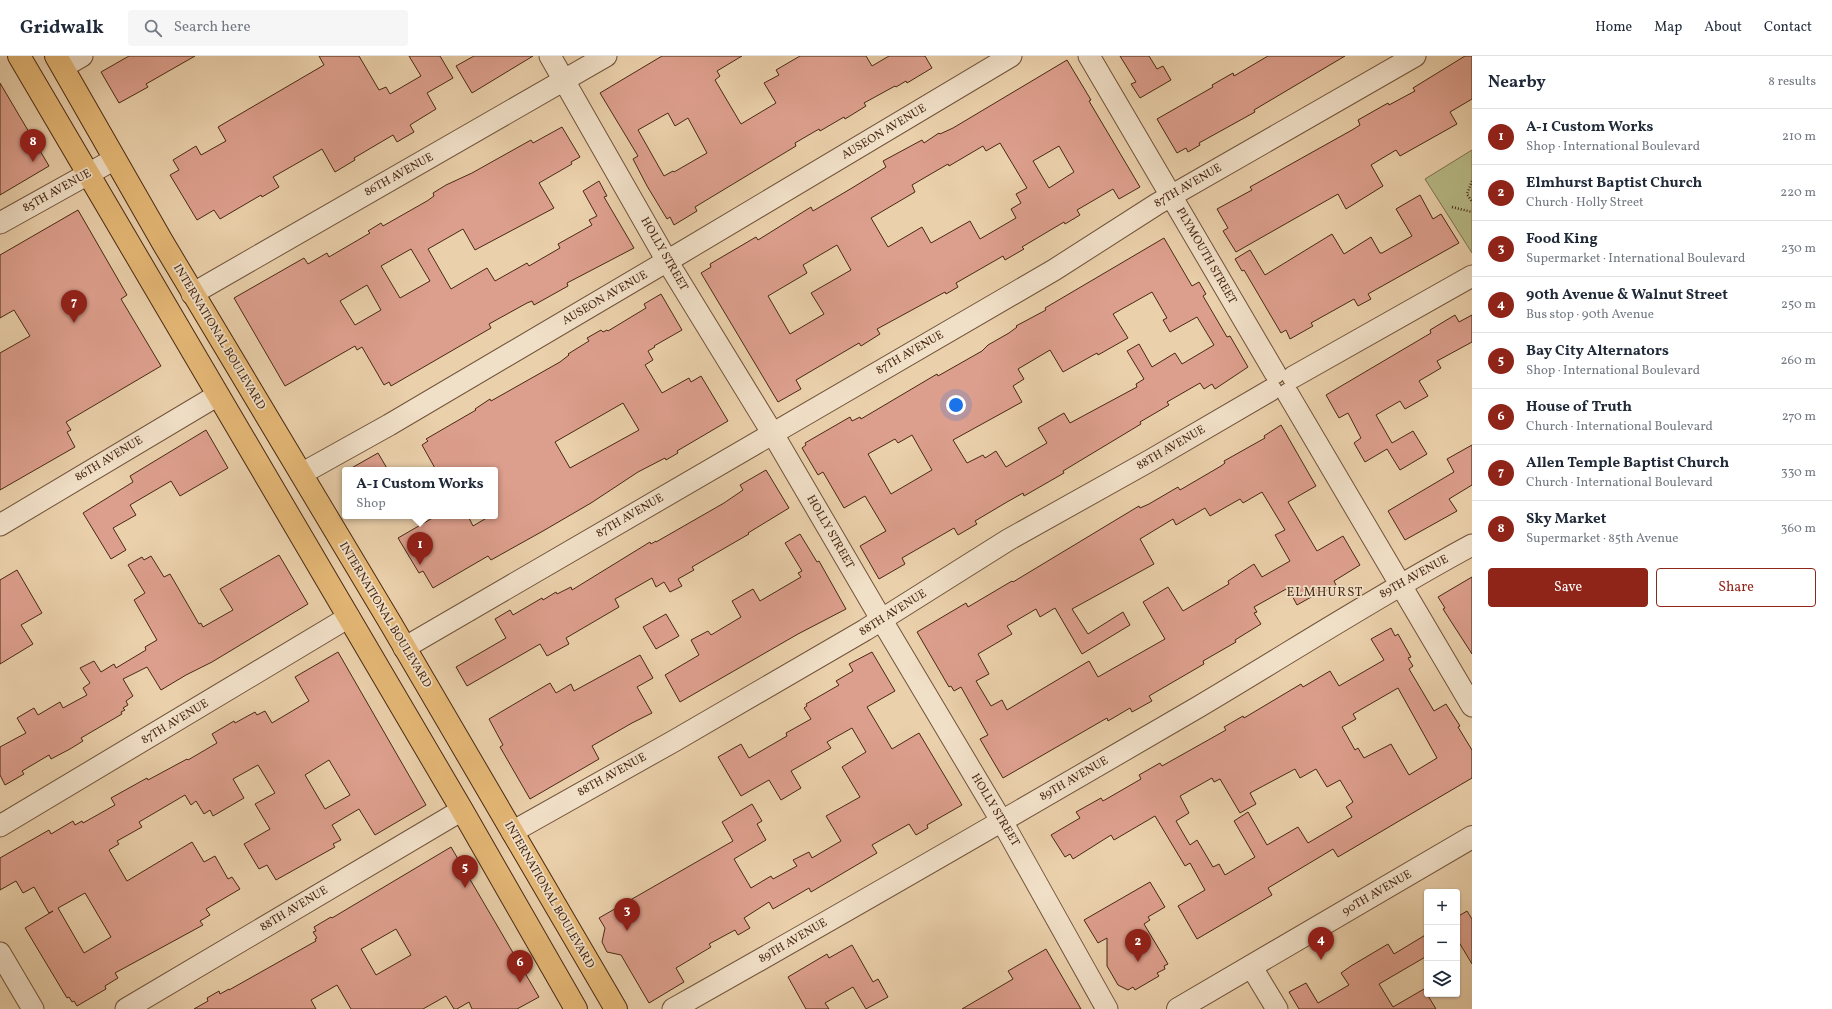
<!DOCTYPE html>
<meta charset="utf-8">
<style>
:root{--surface:#fff;--page:#f6f6f7;--text:#1f2937;--muted:#747a83;--line:#e0e1e3;--accent:#8f2418}
body{margin:0;font-family:Vollkorn,serif;background:var(--page);color:var(--text)}
.controls{position:absolute;right:12px;bottom:12px;display:grid;overflow:hidden;border-radius:4px;box-shadow:0 1px 3px #0004}
.controls button{width:36px;height:36px;display:grid;place-items:center;padding:0;border:0;border-bottom:1px solid var(--line);background:var(--surface);color:var(--text);font:20px sans-serif}
.you{position:absolute;left:956px;top:349px;width:14px;height:14px;margin:-10px;border:3px solid #fff;border-radius:50%;background:#1a73e8;box-shadow:0 0 0 6px #1a73e833}
.badge{display:grid;place-items:center;width:26px;height:26px;border-radius:50%;background:var(--accent);color:#fff;font-size:13px;font-weight:700}
.pin{position:absolute;translate:-50% -33px;filter:drop-shadow(0 1px 2px #0008)}
.pin::after{content:'';position:absolute;top:21px;width:14px;height:12px;background:inherit;clip-path:polygon(0 0,100% 0,50% 100%)}
.popup{position:absolute;left:342px;top:411px;width:156px;height:52px;box-sizing:border-box;display:grid;place-content:center;border-radius:4px;background:var(--surface);filter:drop-shadow(0 1px 3px #0005);font-size:13px;white-space:nowrap;color:var(--muted)}
.popup b{font-size:15px;color:var(--text)}
.popup::after{content:'';position:absolute;left:50%;top:100%;margin-left:-8px;border:8px solid transparent;border-top-color:var(--surface)}
.list{margin:0;padding:0;list-style:none}
h2{display:flex;justify-content:space-between;align-items:center;height:52px;margin:0;padding:0 16px;font-size:17px}
h2 small{font-size:13px;font-weight:400;color:var(--muted)}
.list li{display:grid;grid-template-columns:26px 1fr auto;gap:12px;align-items:center;box-sizing:border-box;height:56px;padding:0 16px;border-top:1px solid var(--line)}
.list b{display:block;font-size:15px;white-space:nowrap}
.list p{margin:0;font-size:13px;white-space:nowrap;color:var(--muted)}
.list em{font-size:13px;font-style:normal;color:var(--muted)}
.actions{display:flex;gap:8px;padding:12px 16px}
.actions a{flex:1;padding:9px 0;border:1px solid var(--accent);border-radius:4px;text-align:center;font-size:14px;color:var(--accent)}
.actions .main{background:var(--accent);color:#fff}
.icon{flex:none;width:22px;height:22px;fill:none;stroke:currentColor;stroke-width:2;stroke-linecap:round;stroke-linejoin:round}
.map{position:relative;flex:none;width:1472px;height:953px;overflow:hidden}
header{display:flex;align-items:center;gap:24px;box-sizing:border-box;height:56px;padding:0 20px;background:var(--surface);border-bottom:1px solid var(--line)}
header strong{font-size:19px}
nav{display:flex;gap:22px;margin-inline-start:auto;font-size:14px}
.search{width:280px;height:36px;background:var(--page);display:flex;align-items:center;gap:10px;box-sizing:border-box;padding:0 14px;border-radius:4px;color:var(--muted);font-size:15px}
main{display:flex}
aside{flex:1;background:var(--surface)}
.map>svg:first-child{display:block}
</style>
<header>
<strong>Gridwalk</strong>
<div class="search"><svg class="icon" aria-label="search" viewBox="0 0 24 24"><circle cx="10" cy="10" r="6"/><path d="M15 15l6 6"/></svg>Search here</div>
<nav><a>Home</a><a>Map</a><a>About</a><a>Contact</a></nav>
</header>
<main>
<div class="map">
<svg width="1472" height="953" viewBox="0 0 1472 953">
<rect width="100%" height="100%" fill="#ead0ab"/>
<filter id="stains"><feTurbulence type="fractalNoise" baseFrequency=".005" numOctaves="4"/><feColorMatrix values="0 0 0 0 .2 0 0 0 0 .09 0 0 0 0 .02 0 0 0 .5 -.17"/></filter>
<radialGradient id="worn" r=".72"><stop offset=".6" stop-color="#630" stop-opacity="0"/><stop offset="1" stop-color="#630" stop-opacity=".3"/></radialGradient>
<path fill="#b7bb88" stroke="#80724e" d="M1472 94V197L1425 123Z"/>
<g fill="#dd9f8d" stroke="#492913" fill-rule="evenodd">
<path d="M129 0H195L146 28 148 31 119 47 101 16Z"/>
<path d="M319 0H359L379 34 386 31 390 38 421 20 409 0H440L453 22 427 37 436 53 410 69 414 76 397 86 393 79 354 102 355 104 335 116 322 93 273 121 279 131 262 141 261 139 220 163 214 154 197 164 170 119 179 114 173 104 196 90 201 99 226 85 218 71 324 9Z"/>
<path d="M474 0H533L472 37 456 10Z"/>
<path d="M662 0H742L717 15 720 20 715 24 741 68 776 47 764 27 779 19 776 14 800 0H866L872 10 889 0H925L932 12 907 27 906 25 896 31 895 30 864 47 866 50 845 63 844 61 820 75 819 73 795 87 796 90 695 151 697 155 674 169 670 161 667 163 647 130 633 103 638 100 600 37ZM668 57 675 70 688 62 707 97 674 116 673 115 664 120 638 74Z"/>
<path d="M1120 0H1149L1157 13 1163 10 1171 24 1140 42 1131 28 1136 26Z"/>
<path d="M1268 0H1345L1254 54 1255 56 1199 87 1200 89 1188 96 1186 92 1177 97 1157 63 1213 31 1212 29 1233 17 1234 20Z"/>
<path d="M1465 0H1472V43L1450 56 1457 68 1400 100 1396 94 1371 109 1383 130 1346 153 1338 138 1236 196 1223 175 1228 172 1217 153 1252 134 1250 131 1352 74 1360 69 1358 64 1388 47 1389 49 1415 35 1413 32Z"/>
<path d="M1067 4 1091 44 1089 45 1140 131 1119 143 1113 133 1077 154 1080 159 1065 168 1064 166 1022 191 1024 193 1005 204 1003 200 956 227 958 231 946 238 945 236 877 273 880 278 861 290 859 287 796 324 801 333 778 346 701 217 711 211 710 208 756 181 758 184 811 151 813 155 852 132 886 111 883 105 922 84 924 87 939 77 940 78 953 72ZM1000 87 1027 132 1016 138 1021 147 1011 153 1016 162 980 183 970 165 931 187 922 171 888 191 871 162 915 136 912 129 948 108 949 110 983 90 986 95ZM1059 90 1074 116 1049 132 1033 105ZM837 189 851 214 811 237 824 258 790 278 768 240 807 217 803 209Z"/>
<path d="M0 27 49 110 0 139Z"/>
<path d="M562 71 580 101 571 106 572 108 539 127 554 152 475 194 463 173 428 193 451 233 487 212 495 225 527 207 529 210 560 192 558 188 592 169 589 164 597 160 583 135 599 125 607 140 604 141 634 192 567 227 568 230 534 249 532 245 527 247 489 268 491 272 391 330 389 326 384 329 362 291 357 294 355 290 285 330 234 242 304 202 308 208 327 197 329 201 370 177 368 175 381 167 383 170 427 145 434 140 433 137 446 129 472 117 531 84 533 87ZM411 193 430 225 400 242 381 210ZM367 229 381 254 355 269 340 245Z"/>
<path d="M1420 139 1433 163 1441 158 1459 187 1368 238 1371 243 1358 250 1354 243 1311 267 1313 270 1290 283 1286 274 1281 277 1244 214 1242 215 1235 203 1250 194 1265 219 1332 178 1344 198 1371 181 1380 197H1382L1412 180 1396 153Z"/>
<path d="M78 154 127 239 121 243 161 310 66 366 71 374 67 376 75 391 0 434V297L30 280 14 254 0 262V199Z"/>
<path d="M1164 182 1192 230 1199 226 1206 238 1203 240 1227 281 1230 280 1248 311 1215 333 1212 328 1204 333 1200 327 1167 346 1169 349 1140 366 1141 368 1063 415 1064 417 1024 440 1023 437 1007 446 975 465 977 468 958 479 954 472 902 502 905 508 879 523 860 490 886 475 865 440 844 452 823 416 818 419 802 392 806 389 805 387 850 361 852 365 860 361 861 363 937 318 938 320 982 295 988 289 1009 277 1017 271 1016 270 1046 254 1045 252ZM1152 236 1167 262 1163 264 1170 276 1197 261 1214 289 1182 308 1175 297 1152 311 1139 288 1127 295 1144 323 1136 328 1137 331 1070 367 1064 357 1038 372 1047 387 1006 411 996 395 985 402 983 399 967 407 953 384 1022 346 1013 330 1024 323 1018 313 1050 294 1063 316 1097 297 1098 299 1128 282 1113 258ZM912 379 932 414 891 438 868 398 895 383 898 387Z"/>
<path d="M661 238 682 274 654 290 655 291 648 295 653 304 645 309 662 337 689 322 691 326 701 320 728 365 677 395 678 397 666 404 665 402 638 416 591 447 543 475 491 504 488 500 433 532 423 515 419 517 398 482 436 460H468L473 470 490 460H495V414H436L422 389 428 385 426 383 476 354 475 353 490 343 491 345 560 306 569 299 568 298 589 285 587 282 601 274 603 276 607 274 608 275 646 252 644 248ZM623 347 639 374 570 412 555 386Z"/>
<path d="M1455 259 1459 266 1472 259V286L1437 305 1441 312 1419 325 1428 340 1405 353 1400 345 1376 359 1392 387 1413 375 1427 398 1400 414 1387 393 1365 406 1354 387 1361 382 1348 357 1339 362 1326 339 1431 277 1430 274Z"/>
<path d="M1281 369 1316 430 1288 446 1317 495 1343 480 1360 509 1334 525 1336 529 1323 537 1322 535 1297 549 1288 532 1254 551 1257 556 1254 557 1261 568 1235 584 1236 586 1203 605 1204 608 1149 640 1152 645 1132 656 1130 652 1108 665 1107 662 1003 722 980 683 988 679 961 631 954 635 951 630 949 631 917 576 966 547 968 551 1012 525 1013 526 1139 450 1140 452 1149 448 1178 431 1180 434 1221 410 1225 407 1224 405 1265 382 1264 380ZM1262 436 1285 474 1275 479 1290 505 1262 521 1254 508 1228 525 1229 528 1183 555 1168 531 1143 546 1165 583 1098 621 1089 605 1007 654 1002 644 991 650 976 625 989 618 978 598 1012 578 1007 570 1036 553 1040 561 1055 552 1082 598 1130 569 1123 556 1088 578 1072 553 1154 508 1140 483 1173 463 1176 469 1205 452 1210 460 1240 443 1243 447Z"/>
<path d="M206 374 228 412 180 440 171 425 130 449 136 459 113 472 126 494 111 503 83 457 133 426 130 420Z"/>
<path d="M1472 389V429L1449 443 1457 455 1405 484 1388 455 1454 416 1447 403Z"/>
<path d="M378 397 388 414H348Z"/>
<path d="M766 414 789 452 748 477 749 478 692 511 694 514 678 523 682 530 670 536 664 526 656 531 652 522 615 543 619 551 566 582 569 588 547 600 540 588 467 630 456 611 506 582 495 563 510 554 513 559 542 542 543 544 556 536 557 538 571 531 572 534 650 486 651 488 656 485V486L724 447 743 434 740 429Z"/>
<path d="M800 478 817 506 819 505 846 553 798 578 680 646 665 619 699 599 691 584 708 575 711 579 741 561 732 545 753 533 760 545 801 521 798 517 802 515 785 487Z"/>
<path d="M279 499 308 548 212 606 186 619 161 634 147 611 123 623 133 640 126 645 128 649 123 652 125 654 121 656 122 658 81 682 83 685 70 693 51 703 49 699 22 715 24 718 5 729 0 719V691L26 677 17 662 34 652 38 659 60 646 63 652 87 639 83 632 90 627 80 612 94 605 101 616 114 608 116 612 146 594 145 591 157 584 134 544 145 537 128 509 142 501 144 504 151 500 164 521 170 518 199 568 201 567 203 571 233 554 220 533Z"/>
<path d="M17 514 42 557 21 569 33 588 0 608V524Z"/>
<path d="M1472 521V598L1443 553 1445 552 1438 541Z"/>
<path d="M666 558 679 580 656 593 643 571Z"/>
<path d="M1391 572 1395 580 1398 578 1411 601 1408 602 1413 610 1409 613 1434 655 1446 648 1460 670 1458 671 1472 694V722L1338 801 1333 793 1268 832 1272 839 1197 883 1178 850 1205 834 1190 807 1185 810 1155 760 1114 784 1111 779 1073 803 1070 798 1065 801 1051 779 1080 762 1076 756 1101 742 1103 745 1141 723 1139 719 1160 707 1162 710 1226 674 1224 671 1243 660 1244 662 1301 628 1303 631 1330 615 1339 630 1384 604 1371 583ZM1398 632 1437 702 1409 719 1391 688 1364 702 1358 692 1355 694 1342 671 1356 663 1353 658ZM1295 713 1300 722 1316 713 1327 731 1340 724 1353 746 1346 751 1352 761 1308 787 1298 771 1267 789 1248 756 1234 765 1255 801 1225 819 1219 808 1213 811 1197 784 1190 789 1176 765 1189 757 1180 740 1212 722 1214 726 1220 723 1240 757 1256 748 1250 737Z"/>
<path d="M338 596 426 749 375 779 359 753 332 769 341 784 333 788 335 791 276 824 267 809 259 813 244 788 270 773 255 748 275 737 258 709 233 723 244 742 213 760 210 754 204 758 196 745 191 749 185 739 139 766 142 771 117 785 119 788 109 794 127 825 192 786 204 806 215 800 228 823 232 821 240 833 206 853 210 859 200 865 203 869 115 917 118 922 105 930 106 933 77 950 74 945 72 946 69 941 67 942 25 872 53 855 49 857 34 831 23 837 16 825 0 834V802L49 774 51 778 73 765 75 769 82 765 83 767 115 749 111 742 147 722 148 724 187 703 188 704 217 687 212 678 234 665 235 667 255 656 257 659 265 655 272 667 309 645 295 621ZM329 704 350 739 325 753 305 719ZM85 837 111 881 84 897 58 852Z"/>
<path d="M872 596 895 635 867 651 892 693 919 677 962 749 927 769 928 772 916 779 909 768 872 789 877 797 811 836 809 832 773 853 769 846 744 862 750 872 738 879 735 874 709 888 711 891 676 912 684 926 649 947 621 899 607 896 602 886 605 872 599 862 733 785 722 766 752 748 762 765 757 768 766 784 734 803 751 832 771 820 773 823 797 810 793 804 809 796 812 802 841 785 826 760 860 741 842 711 866 696 852 672 827 686 831 692 791 715 801 732 781 744 769 724 741 740 718 701 741 688 749 702 787 680 786 677 811 663 804 652 807 650 806 648 839 629 836 625 853 615 849 608Z"/>
<path d="M640 599 653 622 637 631 652 657 632 667 592 690 599 703 530 743 500 691 503 689 489 663 550 627 556 637 571 628 574 635Z"/>
<path d="M451 791 539 941 517 953H472L469 946 457 953H454L446 940 423 953H351L337 929 311 944 316 953H194L208 945 207 942 219 935 220 938 229 933V934L316 885 315 883 317 882 313 876 316 875 314 871 331 861 332 862ZM396 873 411 899 376 919 361 893Z"/>
<path d="M1150 826 1165 851 1148 861 1150 864 1144 868 1168 908 1164 910 1165 913 1157 917 1159 920 1135 934 1133 931 1128 934 1118 929 1107 910V882L1098 887 1084 864Z"/>
<path d="M1467 855 1472 863V908L1457 883V861Z"/>
<path d="M1427 878V900L1379 928 1393 951 1424 933 1436 953H1299L1289 936 1306 927 1318 947 1349 929 1341 917 1351 910 1388 888 1394 898Z"/>
<path d="M852 889 873 926 878 923 888 941 866 953 853 931 825 947 829 953H806L788 921 827 898 829 902Z"/>
<path d="M1046 893 1081 953H962L1013 923 1008 915Z"/>
</g>
<g fill="none" stroke-linecap="round" stroke-linejoin="round">
<defs>
<g id="minor">
<path d="M550 0 667 205 773 378 887 573 1008 776 1107 953"/>
<path d="M1089 0 1275 317"/>
<path d="M63 11 82 0"/>
<path d="M0 167 115 103"/>
<path d="M192 238 606 0"/>
<path d="M1293 321 1472 220"/>
<path d="M1288 338 1472 650"/>
<path d="M301 418 389 369 679 198 1011 0"/>
<path d="M0 469 218 339"/>
<path d="M404 592 1054 214 1157 148 1415 0"/>
<path d="M0 770 349 561"/>
<path d="M512 776 674 685 865 574 1008 484 1151 404 1271 334"/>
<path d="M0 897 33 953"/>
<path d="M1251 910 1277 953"/>
<path d="M126 953 462 754"/>
<path d="M673 953C849 854 1025 752 1200 650 1291 596 1379 539 1472 489"/>
</g>
<path id="tertiary" d="M1178 953 1472 781"/>
<g id="primary">
<path d="M19 0 462 754 576 953"/>
<path d="M56 0 163 187 391 568 616 953"/>
</g>
</defs>
<use href="#minor" stroke="#715339" stroke-width="23"/>
<use href="#tertiary" stroke="#715339" stroke-width="24"/>
<use href="#primary" stroke="#492913" stroke-width="24"/>
<g stroke="#492913" stroke-width="2.5" stroke-dasharray="1 2" stroke-linecap="butt">
<path d="M1472 125 1467 138 1472 146"/>
<path d="M1452 151 1472 156"/>
</g>
<use href="#minor" stroke="#f1e0c8" stroke-width="21"/>
<use href="#tertiary" stroke="#f1e0c8" stroke-width="22"/>
<use href="#primary" stroke="#e5b876" stroke-width="22"/>
</g>
<g text-anchor="middle" dominant-baseline="central" stroke-width="3.5" stroke-linejoin="round" paint-order="stroke">
<g font-size="12" fill="#492913" stroke="#f1e0c8">
<text transform="translate(884 76) rotate(-31)">AUSEON AVENUE</text>
<text transform="translate(399 119) rotate(-29)">86TH AVENUE</text>
<text transform="translate(1188 130) rotate(-30)">87TH AVENUE</text>
<text transform="translate(57 135) rotate(-29)">85TH AVENUE</text>
<text transform="translate(664 198) rotate(60)">HOLLY STREET</text>
<text transform="translate(1206 200) rotate(60)">PLYMOUTH STREET</text>
<text transform="translate(605 242) rotate(-30)">AUSEON AVENUE</text>
<text transform="translate(219 281) rotate(59)">INTERNATIONAL BOULEVARD</text>
<text transform="translate(910 297) rotate(-30)">87TH AVENUE</text>
<text transform="translate(1171 392) rotate(-30)">88TH AVENUE</text>
<text transform="translate(109 403) rotate(-31)">86TH AVENUE</text>
<text transform="translate(630 460) rotate(-30)">87TH AVENUE</text>
<text transform="translate(830 476) rotate(60)">HOLLY STREET</text>
<text transform="translate(1414 521) rotate(-29)">89TH AVENUE</text>
<text transform="translate(893 557) rotate(-32)">88TH AVENUE</text>
<text transform="translate(385 559) rotate(59)">INTERNATIONAL BOULEVARD</text>
<text transform="translate(175 666) rotate(-31)">87TH AVENUE</text>
<text transform="translate(612 719) rotate(-29)">88TH AVENUE</text>
<text transform="translate(1074 723) rotate(-30)">89TH AVENUE</text>
<text transform="translate(995 754) rotate(59)">HOLLY STREET</text>
<text transform="translate(1377 837) rotate(-30)">90TH AVENUE</text>
<text transform="translate(549 839) rotate(60)">INTERNATIONAL BOULEVARD</text>
<text transform="translate(294 853) rotate(-31)">88TH AVENUE</text>
<text transform="translate(793 885) rotate(-30)">89TH AVENUE</text>
</g>
<g font-size="13" letter-spacing="1" fill="#492913" stroke="#f1e0c8">
<text x="1325" y="537">ELMHURST</text>
</g>
</g>
<rect width="100%" height="100%" filter="url(#stains)"/>
<rect width="100%" height="100%" fill="url(#worn)"/>
</svg>
<div class="controls">
<button>+</button>
<button>−</button>
<button><svg class="icon" aria-label="layers" viewBox="0 0 24 24"><path d="M12 4l9 5-9 5-9-5zM3 14l9 5 9-5"/></svg></button>
</div>
<div class="you"></div>
<div class="pin badge" style="left:420px;top:509px">1</div>
<div class="popup"><b>A-1 Custom Works</b>Shop</div>
<div class="pin badge" style="left:1138px;top:906px">2</div>
<div class="pin badge" style="left:627px;top:875px">3</div>
<div class="pin badge" style="left:1321px;top:904px">4</div>
<div class="pin badge" style="left:465px;top:832px">5</div>
<div class="pin badge" style="left:520px;top:927px">6</div>
<div class="pin badge" style="left:74px;top:267px">7</div>
<div class="pin badge" style="left:33px;top:106px">8</div>
</div>
<aside>
<h2>Nearby<small>8 results</small></h2>
<ul class="list">
<li><span class="badge">1</span><div><b>A-1 Custom Works</b><p>Shop · International Boulevard</p></div><em>210 m</em></li>
<li><span class="badge">2</span><div><b>Elmhurst Baptist Church</b><p>Church · Holly Street</p></div><em>220 m</em></li>
<li><span class="badge">3</span><div><b>Food King</b><p>Supermarket · International Boulevard</p></div><em>230 m</em></li>
<li><span class="badge">4</span><div><b>90th Avenue &amp; Walnut Street</b><p>Bus stop · 90th Avenue</p></div><em>250 m</em></li>
<li><span class="badge">5</span><div><b>Bay City Alternators</b><p>Shop · International Boulevard</p></div><em>260 m</em></li>
<li><span class="badge">6</span><div><b>House of Truth</b><p>Church · International Boulevard</p></div><em>270 m</em></li>
<li><span class="badge">7</span><div><b>Allen Temple Baptist Church</b><p>Church · International Boulevard</p></div><em>330 m</em></li>
<li><span class="badge">8</span><div><b>Sky Market</b><p>Supermarket · 85th Avenue</p></div><em>360 m</em></li>
</ul>
<div class="actions"><a class="main">Save</a><a>Share</a></div>
</aside>
</main>
